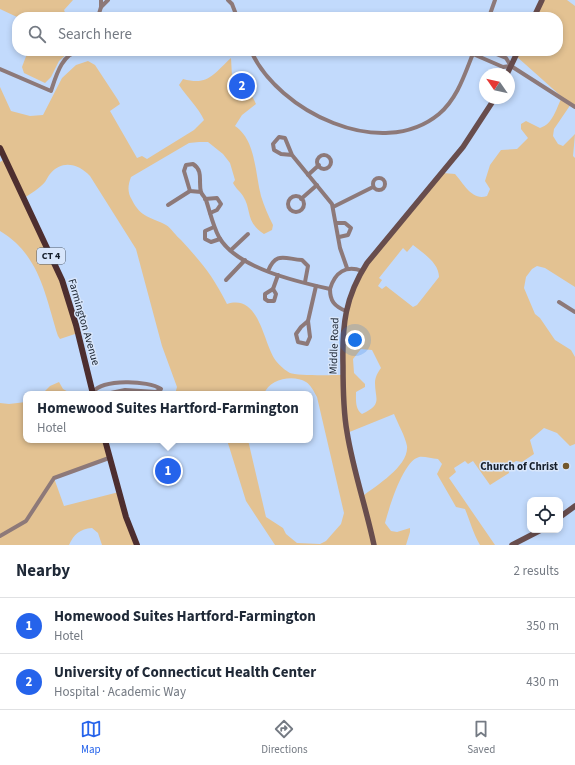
<!DOCTYPE html>
<meta charset="utf-8">
<style>
:root{--surface:#fff;--page:#f6f6f7;--text:#1f2937;--muted:#747a83;--line:#e0e1e3;--accent:#2563eb}
body{margin:0;font-family:"Source Sans 3",sans-serif;background:var(--page);color:var(--text)}
.controls{position:absolute;right:12px;bottom:12px;display:grid;overflow:hidden;border-radius:8px;box-shadow:0 2px 6px #0003}
.controls button{width:36px;height:36px;display:grid;place-items:center;padding:0;border:0;border-bottom:1px solid var(--line);background:var(--surface);color:var(--text);font:20px sans-serif}
.compass{position:absolute;left:479px;top:68px;width:36px;height:36px;border-radius:50%;background:var(--surface);box-shadow:0 2px 6px #0003;rotate:304deg}
.you{position:absolute;left:355px;top:340px;width:14px;height:14px;margin:-10px;border:3px solid #fff;border-radius:50%;background:#1a73e8;box-shadow:0 0 0 6px #1a73e833}
.badge{display:grid;place-items:center;width:26px;height:26px;border-radius:50%;background:var(--accent);color:#fff;font-size:13px;font-weight:700}
.pin{position:absolute;translate:-50% -50%;border:2px solid #fff;box-shadow:0 1px 4px #0006}
.popup{position:absolute;left:23px;top:391px;width:290px;height:52px;box-sizing:border-box;display:grid;place-content:center;border-radius:8px;background:var(--surface);filter:drop-shadow(0 1px 3px #0005);font-size:13px;white-space:nowrap;color:var(--muted)}
.popup b{font-size:15px;color:var(--text)}
.popup::after{content:'';position:absolute;left:50%;top:100%;margin-left:-8px;border:8px solid transparent;border-top-color:var(--surface)}
.list{margin:0;padding:0;list-style:none}
h2{display:flex;justify-content:space-between;align-items:center;height:52px;margin:0;padding:0 16px;font-size:17px}
h2 small{font-size:13px;font-weight:400;color:var(--muted)}
.list li{display:grid;grid-template-columns:26px 1fr auto;gap:12px;align-items:center;box-sizing:border-box;height:56px;padding:0 16px;border-top:1px solid var(--line)}
.list b{display:block;font-size:15px;white-space:nowrap}
.list p{margin:0;font-size:13px;white-space:nowrap;color:var(--muted)}
.list em{font-size:13px;font-style:normal;color:var(--muted)}
.icon{flex:none;width:22px;height:22px;fill:none;stroke:currentColor;stroke-width:2;stroke-linecap:round;stroke-linejoin:round}
.map{position:relative;flex:none;width:575px;height:545px;overflow:hidden}
.search{position:absolute;background:var(--surface);box-shadow:0 2px 6px #0003;left:12px;right:12px;top:12px;height:44px;display:flex;align-items:center;gap:10px;box-sizing:border-box;padding:0 14px;border-radius:16px;color:var(--muted);font-size:15px}
.sheet{height:164px;background:var(--surface)}
nav{display:flex;justify-content:space-around;align-items:center;box-sizing:border-box;height:56px;border-top:1px solid var(--line);background:var(--surface);font-size:11px;color:var(--muted)}
nav a{display:grid;justify-items:center;gap:2px}
nav .on{color:var(--accent)}
.map>svg:first-child{display:block}
</style>
<div class="map">
<svg width="575" height="545" viewBox="0 0 575 545">
<rect width="100%" height="100%" fill="#c2dafc"/>
<g fill="#e3c292" fill-rule="evenodd">
<path d="M0 0H73L64 10 67 17H17L0 9Z"/>
<path d="M542 0H567L575 6V107L571 104 554 129 553 136 558 144 563 146 575 134 573 156 575 158V287L545 268 537 266 532 269 526 277 524 288 535 314 540 318 555 340 571 350 575 357V444L570 446 557 433 544 428 530 440 534 454 522 462 516 461 508 466 509 473 490 485 473 461 468 464 465 461 454 468 456 472 449 478 495 545H480C473 533 470 521 465 509L456 507 437 474 442 464 438 459C432 459 424 456 419 457 403 461 389 508 385 523L391 531 397 532 410 528V532L406 545H275L246 501 227 440H248L266 517 283 528 286 534 297 543 320 544 326 541 333 533 341 524 344 513 317 397C314 392 311 385 306 382 293 374 269 379 264 394H175L177 387 162 346 136 249 90 176C79 164 62 159 50 174 48 176 47 179 45 182 40 188 30 194 23 199L49 251 78 333 60 339 58 336C45 295 40 255 0 231V162L5 159 0 148V87L11 111 30 116 43 115 62 78 76 65 88 61 95 65 118 100 120 104 110 111 137 158 142 156 147 159 194 130 204 120C198 107 187 97 179 85L183 79C209 86 213 74 231 58L232 76C243 83 251 92 256 104L242 115 235 126C256 140 255 173 261 196 264 206 268 215 273 225L272 230 264 234C245 222 252 210 243 196 240 191 236 189 233 183L235 180 230 163 223 154 208 142H199L189 143 131 177C128 185 127 192 132 200 141 218 151 217 166 225 171 228 176 236 181 240 202 263 213 276 227 304 260 293 263 344 276 361 279 365 286 371 290 373 296 376 334 375 343 375V323L362 271 443 173 455 174C464 184 472 201 487 196L490 189 485 181 490 165 501 150 517 149 528 138 521 129V124L526 121 540 128C553 124 556 109 562 97L516 56 518 51H558V17H534ZM413 245C423 253 439 263 439 277L417 305 413 307 386 286 382 289 378 286 382 280 379 278 403 248 407 252ZM361 349 372 350 381 368C378 372 375 377 375 383 375 399 383 404 362 414 355 409 356 400 356 392L365 387V384L354 373 353 359ZM394 414C398 424 405 436 407 446 409 466 377 485 363 496L347 433Z"/>
<path d="M28 51H70L59 61 51 77 45 83 24 73 22 67Z"/>
<path d="M59 382 63 389 72 394H42L50 386Z"/>
<path d="M26 402V440H105L109 458 54 478 64 506 119 492 137 545H102L98 533 92 528C80 529 74 534 69 545H0V403L9 404Z"/>
</g>
<g fill="none" stroke-linecap="round" stroke-linejoin="round">
<g stroke="#8d7979" stroke-width="4">
<path d="M101 0V7"/>
<path d="M228 0 232 4 237 17"/>
<path d="M98 17 101 7 108 0"/>
<path d="M489 17 495 0"/>
<path d="M251 51C278 111 381 162 439 114 458 98 465 73 474 51"/>
<path d="M489 51 506 58 511 66 575 107"/>
<path d="M473 54 503 67 511 66"/>
<path d="M0 69 51 91C56 76 62 53 80 51"/>
<path d="M292 155 281 154 274 150 273 144 279 137 285 138 292 155 332 204 340 248 347 268"/>
<circle cx="324" cy="162" r="7"/>
<path d="M308 175 319 165"/>
<circle cx="379" cy="184" r="6"/>
<path d="M201 192 190 191 184 171 186 165 193 164C204 171 198 182 201 192 202 195 205 197 206 200 210 212 213 226 219 237 236 268 298 282 330 289 330 301 334 306 346 311"/>
<circle cx="296" cy="204" r="8"/>
<path d="M205 199 217 198 221 204 217 210 210 213"/>
<path d="M301 199 317 185"/>
<path d="M168 205 190 191"/>
<path d="M333 207 373 187"/>
<path d="M337 223H345L351 228 348 235 339 237"/>
<path d="M214 227 205 231V239L211 242 220 239"/>
<path d="M231 250 248 234"/>
<path d="M268 271C276 251 285 259 302 260L308 266 305 282"/>
<path d="M226 280 245 260"/>
<path d="M273 289 276 294 274 301H268L265 299V294Z"/>
<path d="M273 289 278 275"/>
<path d="M330 289C335 272 346 265 362 271"/>
<path d="M559 302 575 312"/>
<path d="M308 321 310 337 307 344 298 342 296 334 301 327Z"/>
<path d="M308 321 316 286"/>
<path d="M98 394 93 392C103 379 148 380 161 389L156 392 125 390 106 394"/>
<path d="M0 536 26 521 54 478 109 458"/>
</g>
<g stroke="#684d4d" stroke-width="5.5">
<path d="M534 17 542 0"/>
<path d="M507 74 518 51"/>
<path d="M560 517 575 506"/>
<path d="M374 545C366 507 353 470 347 432 343 410 343 387 343 365 342 325 345 297 367 263L463 147 495 98"/>
<path d="M512 545 541 530"/>
</g>
<g stroke="#4d2e2f" stroke-width="6">
<path d="M0 148 62 280 76 325 93 394"/>
<path d="M105 440 126 517 137 545"/>
</g>
</g>
<circle fill="#73572a" stroke="#d8e6fb" stroke-width="1.5" cx="566" cy="466" r="4"/>
<g text-anchor="middle" dominant-baseline="central" stroke-width="3" stroke-linejoin="round" paint-order="stroke">
<rect fill="#d8e6fb" stroke="#505b69" stroke-width="1" x="37" y="248" width="28" height="16" rx="3"/>
<g font-size="10" font-weight="bold" fill="#161f2b">
<text x="51" y="256">CT 4</text>
</g>
<g font-size="11" fill="#161f2b" stroke="#d8e6fb">
<text transform="translate(84 322) rotate(74)">Farmington Avenue</text>
<text transform="translate(334 346) rotate(-88)">Middle Road</text>
</g>
<g font-size="11" font-weight="bold" fill="#161f2b" stroke="#d8e6fb" text-anchor="end">
<text x="558" y="466">Church of Christ</text>
</g>
</g>
</svg>
<div class="controls">
<button><svg class="icon" aria-label="locate" viewBox="0 0 24 24"><circle cx="12" cy="12" r="6"/><path d="M12 2v4M12 18v4M2 12h4M18 12h4"/></svg></button>
</div>
<svg class="compass" viewBox="-18 -18 36 36"><path d="M0-13l5 13h-10z" fill="#e53935"/><path d="M0 13l5-13h-10z" fill="#747a83"/></svg>
<div class="you"></div>
<div class="pin badge" style="left:168px;top:471px">1</div>
<div class="popup"><b>Homewood Suites Hartford-Farmington</b>Hotel</div>
<div class="pin badge" style="left:242px;top:86px">2</div>
<div class="search"><svg class="icon" aria-label="search" viewBox="0 0 24 24"><circle cx="10" cy="10" r="6"/><path d="M15 15l6 6"/></svg>Search here</div>
</div>
<section class="sheet">
<h2>Nearby<small>2 results</small></h2>
<ul class="list">
<li><span class="badge">1</span><div><b>Homewood Suites Hartford-Farmington</b><p>Hotel</p></div><em>350 m</em></li>
<li><span class="badge">2</span><div><b>University of Connecticut Health Center</b><p>Hospital · Academic Way</p></div><em>430 m</em></li>
</ul>
</section>
<nav>
<a class="on"><svg class="icon" aria-label="map" viewBox="0 0 24 24"><path d="M3 6l6-2 6 2 6-2v14l-6 2-6-2-6 2zM9 4v14M15 6v14"/></svg>Map</a>
<a><svg class="icon" aria-label="directions" viewBox="0 0 24 24"><path d="M12 3l9 9-9 9-9-9zM9 14v-3h6M13 9l2 2-2 2"/></svg>Directions</a>
<a><svg class="icon" aria-label="saved" viewBox="0 0 24 24"><path d="M7 4h10v16l-5-4-5 4z"/></svg>Saved</a>
</nav>
